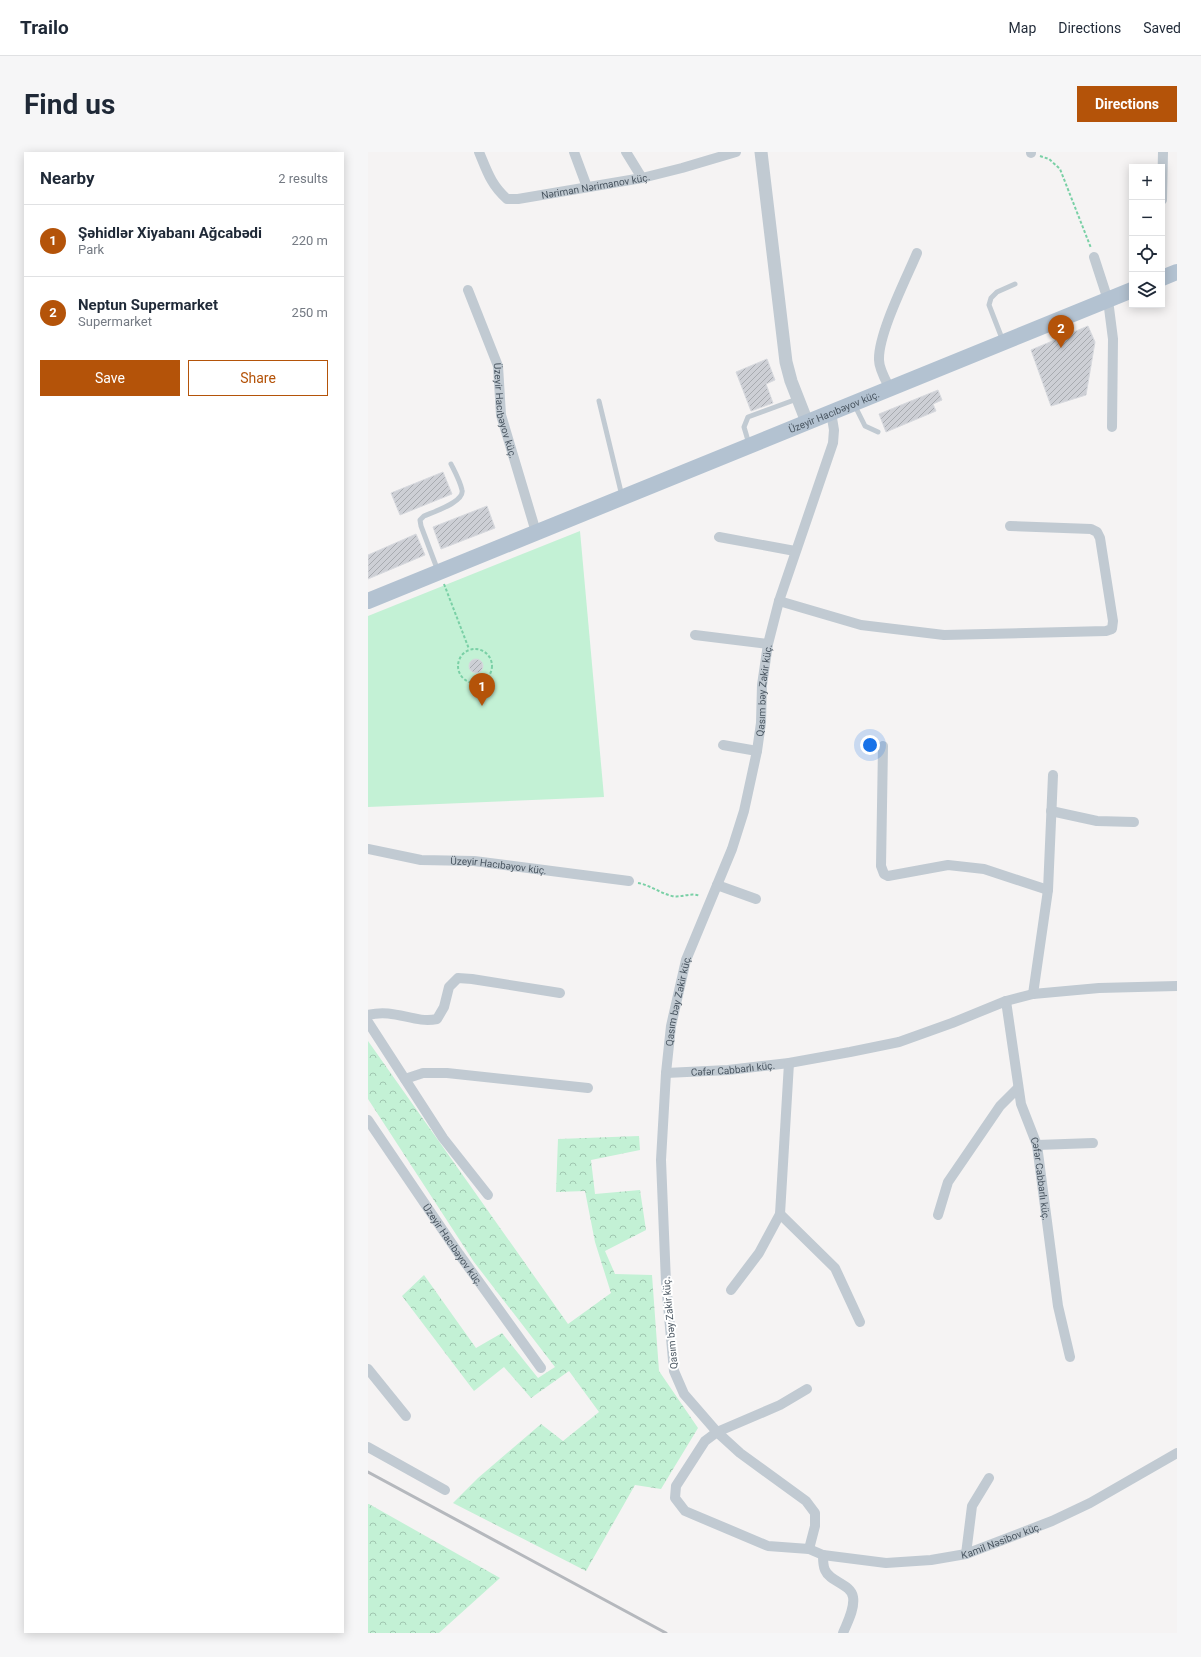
<!DOCTYPE html>
<meta charset="utf-8">
<style>
:root{--surface:#fff;--page:#f6f6f7;--text:#1f2937;--muted:#747a83;--line:#e0e1e3;--accent:#b45309}
body{margin:0;font-family:Roboto,sans-serif;background:var(--page);color:var(--text)}
.controls{position:absolute;right:12px;top:12px;display:grid;overflow:hidden;border-radius:0px;box-shadow:0 2px 10px #0003}
.controls button{width:36px;height:36px;display:grid;place-items:center;padding:0;border:0;border-bottom:1px solid var(--line);background:var(--surface);color:var(--text);font:20px sans-serif}
.you{position:absolute;left:502px;top:593px;width:14px;height:14px;margin:-10px;border:3px solid #fff;border-radius:50%;background:#1a73e8;box-shadow:0 0 0 6px #1a73e833}
.badge{display:grid;place-items:center;width:26px;height:26px;border-radius:50%;background:var(--accent);color:#fff;font-size:13px;font-weight:700}
.pin{position:absolute;translate:-50% -33px;filter:drop-shadow(0 1px 2px #0008)}
.pin::after{content:'';position:absolute;top:21px;width:14px;height:12px;background:inherit;clip-path:polygon(0 0,100% 0,50% 100%)}
.list{margin:0;padding:0;list-style:none}
h2{display:flex;justify-content:space-between;align-items:center;height:52px;margin:0;padding:0 16px;font-size:17px}
h2 small{font-size:13px;font-weight:400;color:var(--muted)}
.list li{display:grid;grid-template-columns:26px 1fr auto;gap:12px;align-items:center;box-sizing:border-box;height:72px;padding:0 16px;border-top:1px solid var(--line)}
.list b{display:block;font-size:15px;white-space:nowrap}
.list p{margin:0;font-size:13px;white-space:nowrap;color:var(--muted)}
.list em{font-size:13px;font-style:normal;color:var(--muted)}
.actions{display:flex;gap:8px;padding:12px 16px}
.actions a{flex:1;padding:9px 0;border:1px solid var(--accent);border-radius:0px;text-align:center;font-size:14px;color:var(--accent)}
.actions .main{background:var(--accent);color:#fff}
.icon{flex:none;width:22px;height:22px;fill:none;stroke:currentColor;stroke-width:2;stroke-linecap:round;stroke-linejoin:round}
.map{position:relative;flex:none;width:809px;height:1481px;overflow:hidden;border-radius:0px}
header{display:flex;align-items:center;gap:24px;box-sizing:border-box;height:56px;padding:0 20px;background:var(--surface);border-bottom:1px solid var(--line)}
header strong{font-size:19px}
nav{display:flex;gap:22px;margin-inline-start:auto;font-size:14px}
.intro{display:flex;align-items:center;justify-content:space-between;box-sizing:border-box;height:96px;padding:0 24px}
h1{margin:0;font-size:28px}
.button{padding:10px 18px;border-radius:0px;background:var(--accent);color:#fff;font-size:14px;font-weight:700}
main{display:flex;gap:24px;padding:0 24px}
aside{flex:1;background:var(--surface);border-radius:0px;box-shadow:0 2px 10px #0003}
.map>svg:first-child{display:block}
</style>
<header>
<strong>Trailo</strong>
<nav><a>Map</a><a>Directions</a><a>Saved</a></nav>
</header>
<div class="intro"><h1>Find us</h1><a class="button">Directions</a></div>
<main>
<aside>
<h2>Nearby<small>2 results</small></h2>
<ul class="list">
<li><span class="badge">1</span><div><b>Şəhidlər Xiyabanı Ağcabədi</b><p>Park</p></div><em>220 m</em></li>
<li><span class="badge">2</span><div><b>Neptun Supermarket</b><p>Supermarket</p></div><em>250 m</em></li>
</ul>
<div class="actions"><a class="main">Save</a><a>Share</a></div>
</aside>
<div class="map">
<svg width="809" height="1481" viewBox="0 0 809 1481">
<defs>
<pattern id="forest-crowns" width="20" height="18" patternUnits="userSpaceOnUse"><rect width="20" height="18" fill="#c3f1d5"/><path d="M2 6a3 3 0 1 1 6 0M12 15a3 3 0 1 1 6 0" fill="none" stroke="#a0c6b0"/></pattern>
<pattern id="building-hatch" width="6" height="6" patternUnits="userSpaceOnUse"><rect width="6" height="6" fill="#cdcfd5"/><path d="M-1 1l2-2M0 6l6-6M5 7l2-2" fill="none" stroke="#a8abb0"/></pattern>
</defs>
<rect width="100%" height="100%" fill="#f5f3f3"/>
<g fill="url(#forest-crowns)">
<path d="M0 889 200 1172 243 1141 227 1090 217 1039 188 1040 190 987 271 984 272 998 223 1008 227 1042 272 1038 278 1078 237 1099 247 1122 284 1123 291 1219 330 1276 293 1337 267 1333 218 1419 85 1351 110 1326 173 1272 195 1289 231 1260 201 1219 163 1246 136 1215 106 1239 34 1144 56 1123 108 1196 134 1181 170 1226 187 1215 106 1110 0 947Z"/>
<path d="M0 1352H1L132 1426 71 1481H0Z"/>
</g>
<path fill="#c3f1d5" d="M212 379 236 645 0 655V464Z"/>
<g fill="url(#building-hatch)" stroke="#d7d9de">
<path d="M720 174 727 190 718 243 683 254 663 198Z"/>
<path d="M399 207 407 228 398 232 405 251 383 259 368 220Z"/>
<path d="M570 238 574 248 565 252 568 259 518 280 511 262Z"/>
<path d="M75 320 84 342 32 363 23 341Z"/>
<path d="M119 354 127 376 73 397 65 375Z"/>
<path d="M48 382 57 403 0 427V403Z"/>
<circle cx="108" cy="514" r="7"/>
</g>
<g fill="none" stroke-linecap="round" stroke-linejoin="round">
<g stroke="#7ad0a6" stroke-width="2" stroke-dasharray="3 2" stroke-linecap="butt">
<path d="M672 4 681 7 692 17 723 96"/>
<path d="M76 432 101 497"/>
<circle cx="107" cy="514" r="17"/>
<path d="M270 731C282 733 292 741 304 744 314 746 322 740 332 744"/>
</g>
<g stroke="#c1cad2" stroke-width="5">
<path d="M635 189 621 153 623 146 629 140 647 132"/>
<path d="M231 249 254 344"/>
<path d="M487 254 497 274 510 280"/>
<path d="M381 292 376 275 380 265 429 247"/>
<path d="M70 419 53 374 52 368 56 364C65 360 97 350 94 338 92 329 87 320 83 312"/>
</g>
<g stroke="#c1cad2" stroke-width="10">
<path id="s1" d="M111 0C119 19 123 33 139 47H150L274 26 314 16 368 0"/>
<path d="M206 0 219 35"/>
<path d="M258 0 274 26"/>
<path d="M663 0V1"/>
<path d="M794 48 795 0"/>
<path d="M726 105 740 148 745 187 744 275"/>
<path id="s2" d="M100 138 130 214 133 263 168 380"/>
<path d="M522 237C518 229 511 217 511 208 510 182 538 127 549 101"/>
<path d="M351 385 427 399"/>
<path d="M411 449 493 473 576 483 738 479 744 477 745 469 732 386 729 380 723 377 642 374"/>
<path d="M327 483 400 492"/>
<path d="M355 593 389 599"/>
<path d="M515 594 513 714 516 722 520 724 580 713 616 717 680 738"/>
<path d="M683 659 729 669 766 670"/>
<path id="s3" d="M0 697 53 708 106 709 261 729"/>
<path d="M349 733 388 747"/>
<path d="M665 842 680 738 685 623"/>
<path id="s4" d="M638 849 653 952 669 993 690 1154 702 1205"/>
<path d="M0 863C27 856 46 872 69 867L76 855 81 835 90 826 104 827 192 841"/>
<path d="M0 870 75 986 120 1043"/>
<path id="s5" d="M298 921 360 918 421 911 482 900 531 890 584 871 638 849 665 842 731 836 809 834"/>
<path d="M37 927 55 921H79L220 936"/>
<path id="s6" d="M0 968 91 1102 173 1216"/>
<path d="M669 993 725 991"/>
<path d="M412 1062 467 1116 492 1170"/>
<path d="M570 1063 580 1030 632 954 650 936"/>
<path d="M363 1138 391 1101 412 1062 421 911"/>
<path d="M0 1217 38 1264"/>
<path id="s7" d="M439 1237 412 1253 349 1280 337 1289 308 1334 307 1346 317 1359 400 1394 441 1397 455 1403 518 1411 563 1408 598 1402 684 1369 722 1351 809 1301"/>
<path d="M0 1295 77 1338"/>
<path id="s8" d="M441 1397 447 1374V1361L438 1349 372 1301 349 1280 316 1242 306 1219 298 1131 293 1008 298 921 303 874 318 808 364 697 376 659 389 599 393 571 394 533 400 492 411 449 465 291 466 278 463 260"/>
<path d="M598 1402 604 1354 621 1326"/>
<path d="M455 1403C455 1408 455 1414 457 1418 462 1430 483 1432 485 1445 487 1457 479 1471 475 1481"/>
</g>
<path stroke="#c1cad2" stroke-width="13" d="M393 0 418 210 423 229 439 270"/>
<g stroke="#b3c2d1" stroke-width="16">
<path d="M794 126 809 120"/>
<path id="s9" d="M0 449 764 138"/>
</g>
<path stroke="#b5b8bd" stroke-width="3" d="M0 1320 298 1481"/>
</g>
<g text-anchor="middle" dominant-baseline="central" stroke-width="4" stroke-linejoin="round" paint-order="stroke">
<g font-size="10" fill="#4a5661" stroke="#fff">
<text stroke="none"><textPath href="#s1" startOffset="145">Nəriman Nərimanov küç.</textPath></text>
<text stroke="none"><textPath href="#s2" startOffset="127">Üzeyir Hacıbəyov küç.</textPath></text>
<text stroke="none"><textPath href="#s9" startOffset="503">Üzeyir Hacıbəyov küç.</textPath></text>
<text stroke="none"><textPath href="#s8" startOffset="936">Qasım bəy Zakir küç.</textPath></text>
<text stroke="none"><textPath href="#s3" startOffset="132">Üzeyir Hacıbəyov küç.</textPath></text>
<text stroke="none"><textPath href="#s8" startOffset="612">Qasım bəy Zakir küç.</textPath></text>
<text stroke="none"><textPath href="#s5" startOffset="67">Cəfər Cabbarlı küç.</textPath></text>
<text stroke="none"><textPath href="#s4" startOffset="182">Cəfər Cabbarlı küç.</textPath></text>
<text stroke="none"><textPath href="#s6" startOffset="151">Üzeyir Hacıbəyov küç.</textPath></text>
<text transform="translate(302 1171) rotate(-95)">Qasım bəy Zakir küç.</text>
<text stroke="none"><textPath href="#s7" startOffset="525">Kamil Nəsibov küç.</textPath></text>
</g>
</g>
</svg>
<div class="controls">
<button>+</button>
<button>−</button>
<button><svg class="icon" aria-label="locate" viewBox="0 0 24 24"><circle cx="12" cy="12" r="6"/><path d="M12 2v4M12 18v4M2 12h4M18 12h4"/></svg></button>
<button><svg class="icon" aria-label="layers" viewBox="0 0 24 24"><path d="M12 4l9 5-9 5-9-5zM3 14l9 5 9-5"/></svg></button>
</div>
<div class="you"></div>
<div class="pin badge" style="left:114px;top:554px">1</div>
<div class="pin badge" style="left:693px;top:196px">2</div>
</div>
</main>
